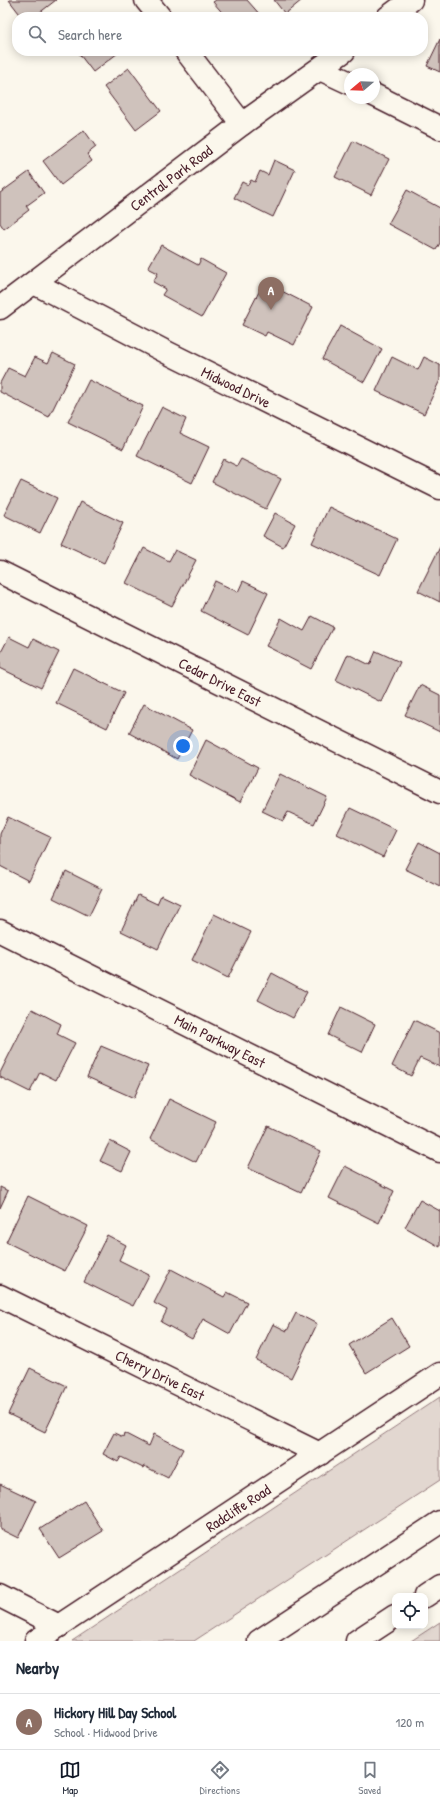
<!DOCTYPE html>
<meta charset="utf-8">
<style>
:root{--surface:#fff;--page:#f2f2f3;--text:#1f2937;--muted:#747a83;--line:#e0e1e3;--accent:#111827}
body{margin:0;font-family:"Patrick Hand",sans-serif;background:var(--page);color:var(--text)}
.controls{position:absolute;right:12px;bottom:12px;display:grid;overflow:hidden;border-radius:8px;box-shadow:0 2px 10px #0003}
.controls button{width:36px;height:36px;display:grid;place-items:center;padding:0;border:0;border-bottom:1px solid var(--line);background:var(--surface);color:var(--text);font:20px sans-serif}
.compass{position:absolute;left:344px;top:68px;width:36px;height:36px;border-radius:50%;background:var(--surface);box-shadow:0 2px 10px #0003;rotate:251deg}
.you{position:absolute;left:183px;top:746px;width:14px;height:14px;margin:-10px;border:3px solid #fff;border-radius:50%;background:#1a73e8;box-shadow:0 0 0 6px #1a73e833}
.badge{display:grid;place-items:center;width:26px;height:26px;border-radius:50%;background:var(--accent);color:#fff;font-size:13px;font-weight:700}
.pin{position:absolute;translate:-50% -33px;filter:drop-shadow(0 1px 2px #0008)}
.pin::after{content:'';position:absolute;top:21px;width:14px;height:12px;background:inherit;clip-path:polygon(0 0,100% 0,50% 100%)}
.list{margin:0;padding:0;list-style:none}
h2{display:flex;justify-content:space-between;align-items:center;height:52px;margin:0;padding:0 16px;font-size:17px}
h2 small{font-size:13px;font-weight:400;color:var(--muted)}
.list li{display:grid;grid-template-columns:26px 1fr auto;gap:12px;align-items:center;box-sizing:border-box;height:56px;padding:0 16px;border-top:1px solid var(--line)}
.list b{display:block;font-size:15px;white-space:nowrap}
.list p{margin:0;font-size:13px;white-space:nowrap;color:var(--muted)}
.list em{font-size:13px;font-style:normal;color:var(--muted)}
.icon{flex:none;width:22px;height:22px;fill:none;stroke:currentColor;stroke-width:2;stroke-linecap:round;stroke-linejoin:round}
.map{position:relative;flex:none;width:440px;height:1641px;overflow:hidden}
.search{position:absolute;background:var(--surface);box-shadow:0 2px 10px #0003;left:12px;right:12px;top:12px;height:44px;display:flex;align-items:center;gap:10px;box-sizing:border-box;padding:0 14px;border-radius:16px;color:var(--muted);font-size:15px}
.sheet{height:108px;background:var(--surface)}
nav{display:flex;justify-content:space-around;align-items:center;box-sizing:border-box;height:56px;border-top:1px solid var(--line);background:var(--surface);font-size:11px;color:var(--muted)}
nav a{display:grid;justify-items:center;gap:2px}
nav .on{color:var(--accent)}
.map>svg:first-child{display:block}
</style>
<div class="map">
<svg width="440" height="1641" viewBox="0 0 440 1641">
<rect width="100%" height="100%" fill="#fbf7ec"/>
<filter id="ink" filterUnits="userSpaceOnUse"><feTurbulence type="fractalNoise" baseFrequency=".025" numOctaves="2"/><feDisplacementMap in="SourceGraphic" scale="8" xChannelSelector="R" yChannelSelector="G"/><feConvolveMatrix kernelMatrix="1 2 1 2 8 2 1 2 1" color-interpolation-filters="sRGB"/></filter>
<g filter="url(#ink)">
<g fill="#e2d7d0" stroke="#967b7e">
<path d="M440 1397V1480L194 1641H72Z"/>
<path d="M440 1622V1641H411Z"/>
</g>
<g fill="#cfc2bc" stroke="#4a1f2b">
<path d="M9 0H56L34 17H22Z"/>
<path d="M216 0H247L262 17H226L213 2Z"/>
<path d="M274 0H302L285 14Z"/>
<path d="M440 39V72L427 66Z"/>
<path d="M77 51H117L118 53 93 72Z"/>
<path d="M129 68 161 111 136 130 104 87Z"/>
<path d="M84 130 96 147 87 154 92 161 61 185 43 161Z"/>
<path d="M353 141 389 159 371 195 335 177Z"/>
<path d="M274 160 295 170 273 217 234 198 242 182 248 185 251 180 255 182 260 171 268 175Z"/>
<path d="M29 172 44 193 26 206 29 210 4 229 0 223V193Z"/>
<path d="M407 190 440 208V243L436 250 388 224Z"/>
<path d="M161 245 198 265 201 259 226 273 202 317 162 295 166 289 153 282 158 273 148 268Z"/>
<path d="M264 282 313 307 294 345 267 332 265 336 242 325Z"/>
<path d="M340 326 382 349 364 382 322 359Z"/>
<path d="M53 353 75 364 49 417 0 392V383L8 368 25 376 35 357 48 363Z"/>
<path d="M392 357 418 370 424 357 440 365V380L424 414 376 391Z"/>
<path d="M89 380 143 406 123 449 68 422Z"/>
<path d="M162 407 186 419 180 433 209 447 192 483 137 456Z"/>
<path d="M223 459 237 466 241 459 281 479 266 509 212 482Z"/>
<path d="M21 481 57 498 40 533 4 515Z"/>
<path d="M80 502 123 523 104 563 61 543Z"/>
<path d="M329 507 397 539 380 575 312 543Z"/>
<path d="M275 513 295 524 283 547 263 536Z"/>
<path d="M440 547V602L418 591Z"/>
<path d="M144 548 169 561 175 550 196 560 172 606 126 583Z"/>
<path d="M215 581 238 592 243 581 268 593 248 635 201 611Z"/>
<path d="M312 616 333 627 311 669 266 646 281 618 304 631Z"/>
<path d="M9 637 29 647 33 639 59 652 41 688 0 668V654Z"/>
<path d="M376 651 400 662 381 702 336 680 348 654 370 665Z"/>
<path d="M73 668 124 693 107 728 56 703Z"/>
<path d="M420 685 440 695V732L405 715Z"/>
<path d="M144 704 192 730 177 759 129 733Z"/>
<path d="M206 740 258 768 240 802 189 775Z"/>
<path d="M280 774 327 797 314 824 288 812 283 821 262 811Z"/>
<path d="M350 808 396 830 383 857 337 834Z"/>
<path d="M8 817 50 837 29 881 0 866V834Z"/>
<path d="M419 842 440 853V886L405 869Z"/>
<path d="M66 871 102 889 89 916 53 898Z"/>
<path d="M138 895 157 904 161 895 180 904 158 949 121 931Z"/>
<path d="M214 914 251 932 228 978 192 960Z"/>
<path d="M272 973 307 992 293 1018 258 1000Z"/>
<path d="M341 1007 375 1024 362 1052 328 1035Z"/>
<path d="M32 1009 61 1024 57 1034 75 1043 56 1080 40 1072 30 1092 0 1077V1073Z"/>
<path d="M414 1020 440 1033V1067L420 1058 411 1076 392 1066Z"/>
<path d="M101 1046 148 1066 134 1098 87 1077Z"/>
<path d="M169 1099 216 1122 196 1162 150 1139Z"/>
<path d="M268 1126 321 1151 301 1193 248 1168Z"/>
<path d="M110 1141 131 1152 122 1171 100 1161Z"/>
<path d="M345 1166 394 1191 379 1223 329 1198Z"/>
<path d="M0 1187 8 1191 0 1208Z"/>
<path d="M28 1196 88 1226 65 1271 6 1242Z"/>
<path d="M420 1200 440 1211V1247L405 1227Z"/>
<path d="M107 1235 126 1245 119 1260 149 1275 133 1306 84 1282Z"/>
<path d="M171 1269 224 1297 227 1292 247 1302 230 1334 203 1319 192 1339 161 1322 167 1310 154 1303Z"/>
<path d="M296 1313 317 1324 291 1378 256 1360 273 1324 287 1331Z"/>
<path d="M392 1318 409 1346 366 1373 349 1345Z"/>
<path d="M30 1368 67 1386 45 1432 8 1414Z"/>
<path d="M114 1433 123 1437 124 1433 149 1446 154 1434 183 1449 168 1478 144 1466 143 1468 121 1457 118 1462 103 1454Z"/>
<path d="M0 1484 36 1501 18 1538 0 1529Z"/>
<path d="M84 1501 103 1531 59 1558 40 1529Z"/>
</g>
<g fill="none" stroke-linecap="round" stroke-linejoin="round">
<defs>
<g id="minor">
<path d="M146 0 160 17"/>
<path d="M388 17 411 0"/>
<path d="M186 51 242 124"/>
<path d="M320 69 350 83"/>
<path d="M374 95 440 128"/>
<path d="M34 283 168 353 440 488"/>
<path d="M0 308 242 124 344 51"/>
<path d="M0 572 440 792"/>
<path d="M0 931 440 1151"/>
<path d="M0 1296 320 1454"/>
<path d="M0 1596 59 1626"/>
<path d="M36 1641 440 1374"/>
</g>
<g id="highway">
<path d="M425 1596 440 1586"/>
<path d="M259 1641 440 1522"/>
<path d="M357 1641 395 1616"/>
</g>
</defs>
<use href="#minor" stroke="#4a1f2b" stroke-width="25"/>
<use href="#highway" stroke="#4a1f2b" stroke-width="25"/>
<use href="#minor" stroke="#fbf7ec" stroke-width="22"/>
<use href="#highway" stroke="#fbf7ec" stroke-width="22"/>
</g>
</g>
<g text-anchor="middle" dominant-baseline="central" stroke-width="3.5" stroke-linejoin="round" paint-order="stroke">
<g font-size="15" fill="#4a1f2b" stroke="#fbf7ec">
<text transform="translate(171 178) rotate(-37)">Central Park Road</text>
<text transform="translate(236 387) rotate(26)">Midwood Drive</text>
<text transform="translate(220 682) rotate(27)">Cedar Drive East</text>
<text transform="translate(220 1041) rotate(27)">Main Parkway East</text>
<text transform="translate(160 1375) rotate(26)">Cherry Drive East</text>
<text transform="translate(238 1508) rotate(-33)">Radcliffe Road</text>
</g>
</g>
</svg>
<div class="controls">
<button><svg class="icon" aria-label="locate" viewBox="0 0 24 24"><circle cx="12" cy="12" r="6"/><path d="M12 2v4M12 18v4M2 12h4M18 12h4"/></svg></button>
</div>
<svg class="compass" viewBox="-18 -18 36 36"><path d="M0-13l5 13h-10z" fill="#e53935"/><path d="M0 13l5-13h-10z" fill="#747a83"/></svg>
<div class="you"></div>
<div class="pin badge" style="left:271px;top:310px;background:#8d6e63">A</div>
<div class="search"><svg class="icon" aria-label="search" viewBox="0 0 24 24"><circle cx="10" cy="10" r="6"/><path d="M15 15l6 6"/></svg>Search here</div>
</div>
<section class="sheet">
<h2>Nearby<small></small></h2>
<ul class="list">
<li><span class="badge" style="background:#8d6e63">A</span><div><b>Hickory Hill Day School</b><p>School · Midwood Drive</p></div><em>120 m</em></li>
</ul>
</section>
<nav>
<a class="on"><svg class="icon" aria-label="map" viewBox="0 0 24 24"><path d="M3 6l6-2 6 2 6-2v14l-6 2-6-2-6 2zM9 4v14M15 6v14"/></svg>Map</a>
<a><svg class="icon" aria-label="directions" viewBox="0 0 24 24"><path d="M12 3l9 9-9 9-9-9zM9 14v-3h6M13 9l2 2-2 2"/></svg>Directions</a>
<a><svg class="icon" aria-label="saved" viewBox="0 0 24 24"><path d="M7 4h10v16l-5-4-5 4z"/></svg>Saved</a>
</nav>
